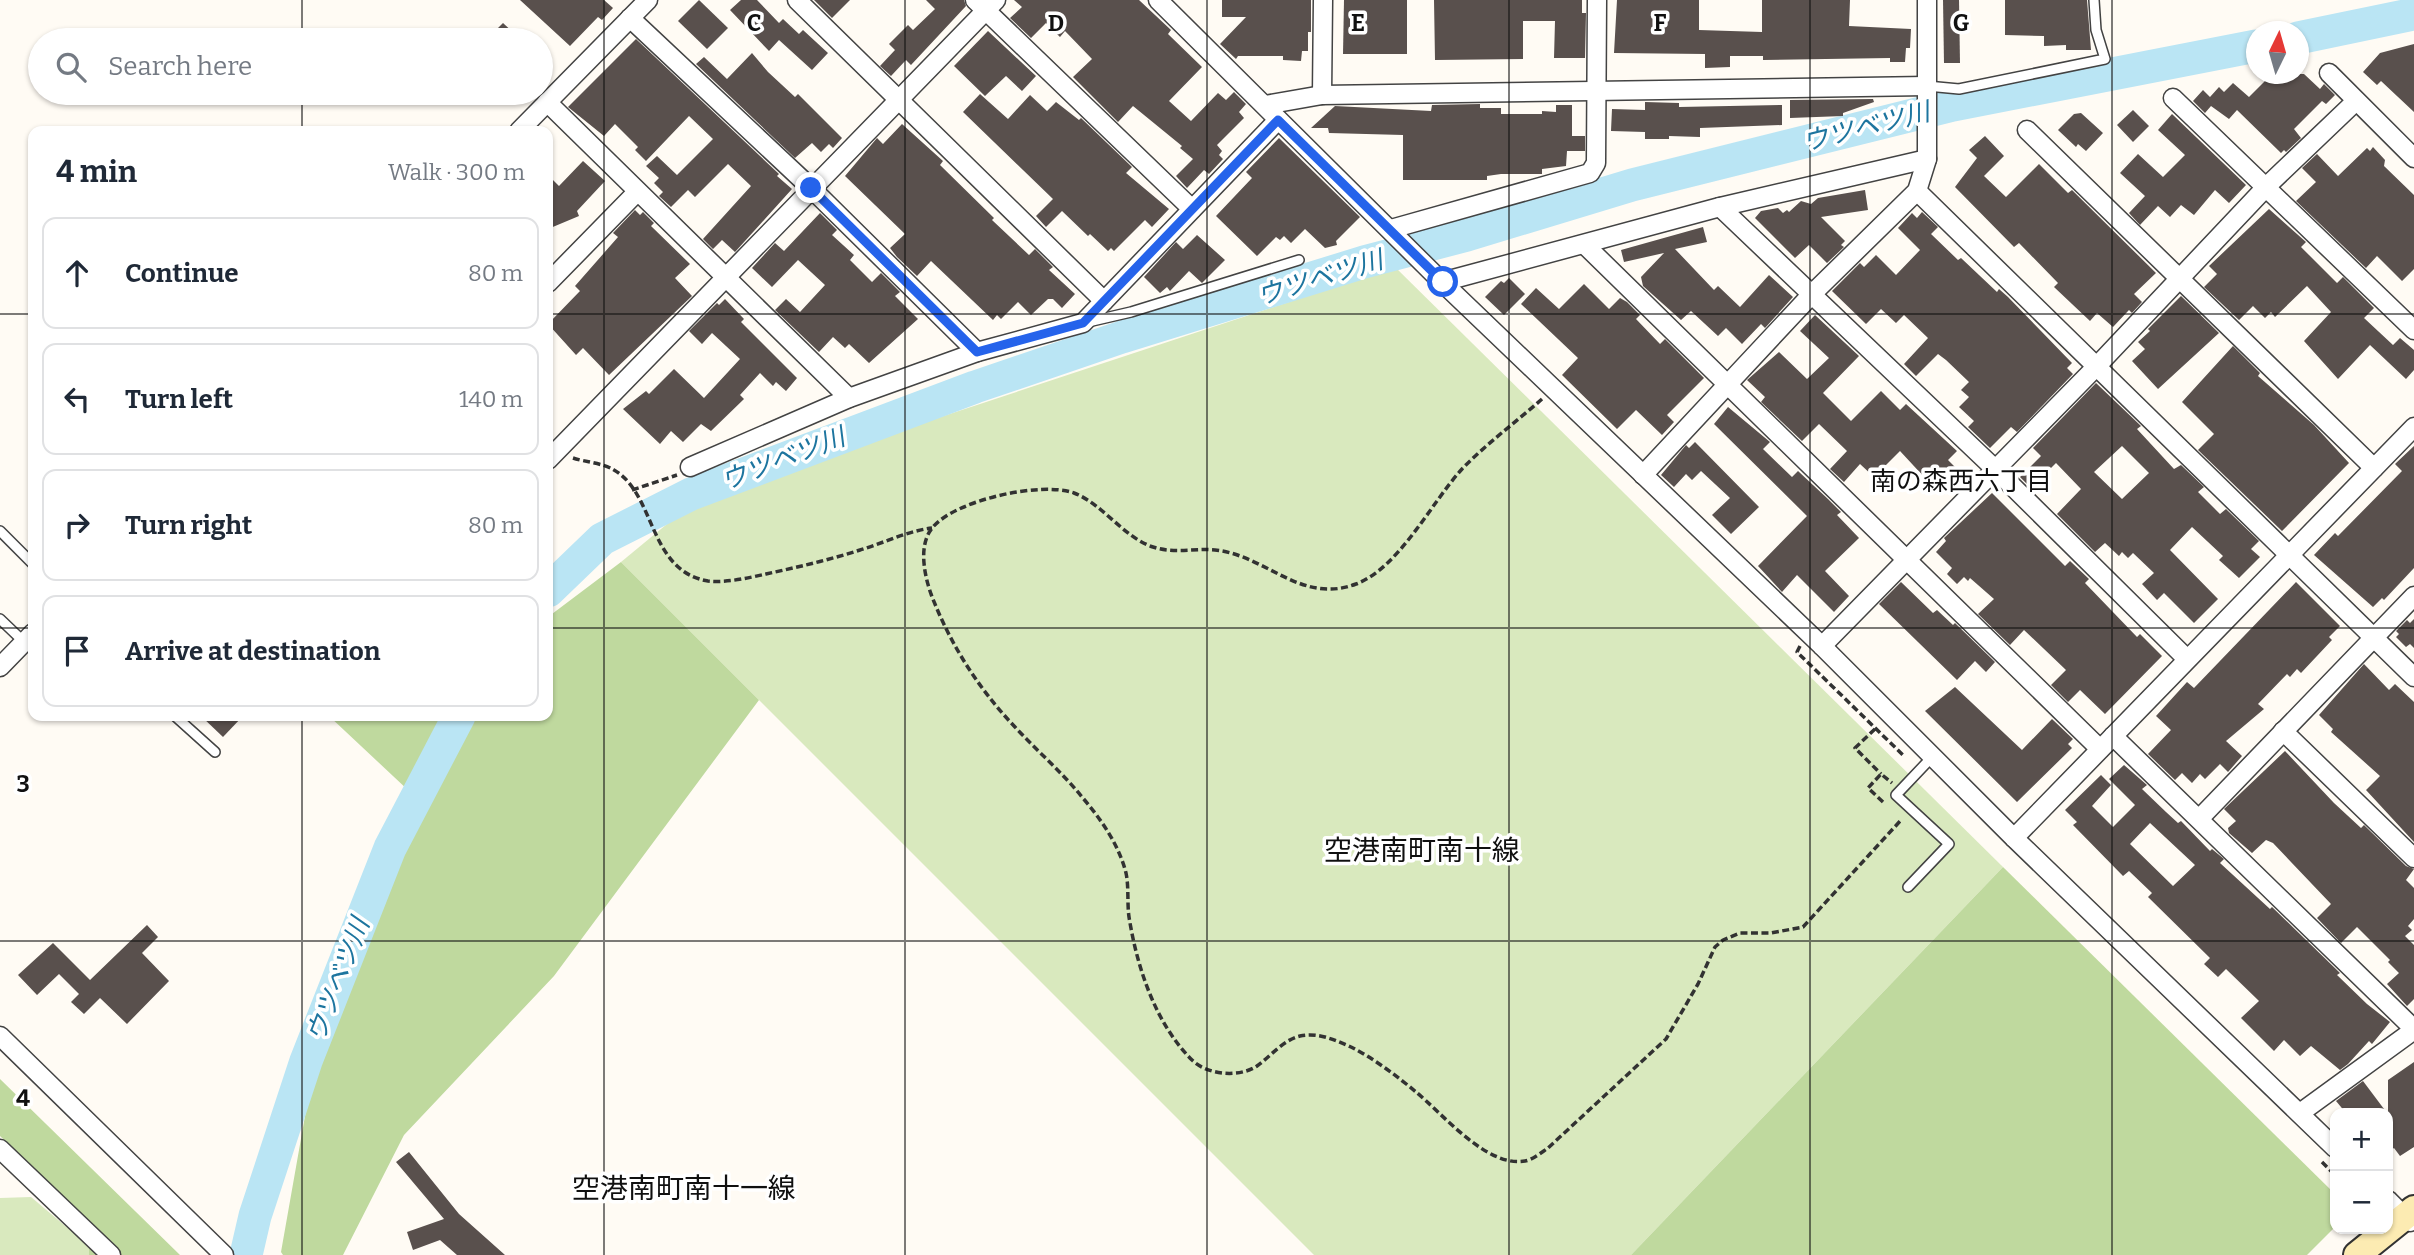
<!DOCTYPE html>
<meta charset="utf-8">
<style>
:root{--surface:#fff;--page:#f2f2f3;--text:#1f2937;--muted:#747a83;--line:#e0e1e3}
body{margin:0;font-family:Bitter,"Noto Sans JP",serif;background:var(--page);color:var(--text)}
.controls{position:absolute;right:21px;bottom:21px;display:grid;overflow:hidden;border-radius:14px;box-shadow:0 2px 5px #0004}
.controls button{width:63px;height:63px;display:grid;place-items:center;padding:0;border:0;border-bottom:2px solid var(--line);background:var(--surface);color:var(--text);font:35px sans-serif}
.compass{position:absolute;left:2246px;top:21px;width:63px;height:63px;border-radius:50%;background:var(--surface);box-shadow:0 2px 5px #0004;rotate:5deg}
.stop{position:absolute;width:21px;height:21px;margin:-16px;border:5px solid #2563eb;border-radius:50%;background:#fff}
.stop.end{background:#2563eb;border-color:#fff;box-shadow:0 2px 7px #0008}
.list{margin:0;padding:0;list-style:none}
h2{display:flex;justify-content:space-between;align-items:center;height:91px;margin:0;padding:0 28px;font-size:30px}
h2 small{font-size:23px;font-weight:400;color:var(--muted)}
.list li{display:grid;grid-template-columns:46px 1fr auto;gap:21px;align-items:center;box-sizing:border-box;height:112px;margin:0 14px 14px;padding:0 14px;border:2px solid var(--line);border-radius:14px}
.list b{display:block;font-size:26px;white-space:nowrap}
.list em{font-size:23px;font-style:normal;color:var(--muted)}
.icon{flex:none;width:38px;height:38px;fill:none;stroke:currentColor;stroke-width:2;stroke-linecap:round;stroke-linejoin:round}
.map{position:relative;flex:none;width:2414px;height:1255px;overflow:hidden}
.search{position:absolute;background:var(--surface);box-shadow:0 2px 5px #0004;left:28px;top:28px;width:525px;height:77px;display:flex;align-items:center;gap:18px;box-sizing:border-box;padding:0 24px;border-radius:38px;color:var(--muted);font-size:26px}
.panel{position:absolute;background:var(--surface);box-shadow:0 2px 5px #0004;left:28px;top:126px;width:525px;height:595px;border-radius:14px}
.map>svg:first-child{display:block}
</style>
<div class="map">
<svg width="2414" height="1255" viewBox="0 0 2414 1255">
<rect width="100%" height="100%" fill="#fffbf4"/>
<g fill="#d9e9be">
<path d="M1395 267 2003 867 1631 1255H1314L621 562 701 496Z"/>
<path d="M31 1197 89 1246V1255H0V1198Z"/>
</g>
<g fill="#bfd99e">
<path d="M621 562 759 700 554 976 404 1135 343 1255H283L281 1252 311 1082 411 828 425 806 329 716H548V617Z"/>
<path d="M2003 867 2335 1194V1227L2307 1255H1631Z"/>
<path d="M0 1079 180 1255H89V1246L102 1236 0 1136Z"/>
</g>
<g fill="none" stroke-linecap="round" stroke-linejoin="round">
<g stroke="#bae5f4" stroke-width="33">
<path d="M2298 38 2414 14"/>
<path d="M548 591 602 539 691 494 975 387 1122 337 1364 262 1467 235 1632 185 1953 105 2256 46"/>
<path d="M246 1255 255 1216 306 1061 390 848 459 716"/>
</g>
</g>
<g fill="#59504d" fill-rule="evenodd">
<path d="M520 0H604L613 8 602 20 598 17 570 46Z"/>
<path d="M699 0 728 28 707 49 678 21Z"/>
<path d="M741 0H757L779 23 783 19 799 34 803 30 828 53 812 70 779 40 769 51 730 10Z"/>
<path d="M814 0H850L832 18Z"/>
<path d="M926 0H964L966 6 911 65 906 60 891 76 880 66 895 50 889 44 908 25 913 30 935 9Z"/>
<path d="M1014 0H1139L1171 30 1168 34 1202 67 1169 101 1191 121 1218 93 1226 100 1234 92 1246 104 1239 112 1244 118 1217 145 1222 151 1219 155 1223 159 1209 174 1204 170 1187 188 1176 176 1193 159 1180 148 1182 146 1133 106 1118 122 1073 77 1092 59 1065 31 1060 37 1046 23 1031 38 1010 18 1022 7Z"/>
<path d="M1222 0H1311V32H1308V51H1302L1301 61 1283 60V56H1238L1236 59 1220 44 1246 17H1222Z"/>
<path d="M1344 0H1407V54H1343Z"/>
<path d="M1434 0H1582V13H1586L1585 58H1554L1555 21H1523V59L1435 60Z"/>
<path d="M1617 0H1699V30L1762 32V0H1850L1849 26 1911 29 1910 48H1906L1905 62H1890V58L1763 60V56H1730V67L1705 68V54L1614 53Z"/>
<path d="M1943 0H1959L1960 63H1944Z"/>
<path d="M2005 0H2087L2091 50H2066V45L2044 46V36L2005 35Z"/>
<path d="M503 23 521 40H486Z"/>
<path d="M988 31 1036 76 1022 91 1006 76 985 96 954 66Z"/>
<path d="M636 39 779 174 777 176 792 189 735 252 722 240 713 249 703 239 751 186 728 164 695 197 688 190 671 207 659 196 663 192 654 183 659 178 646 166 657 156 677 175 713 139 689 116 646 161 635 150 638 147 615 124 604 136 568 107Z"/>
<path d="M2414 44V112L2381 81 2377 85 2363 72 2380 53Z"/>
<path d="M752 53 768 72 795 97 798 94 842 138 833 148 829 144 821 152 812 143 795 158 696 64 704 57 727 79Z"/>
<path d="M2272 74H2304L2320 89 2324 84 2335 95 2326 104 2322 101 2294 129 2301 138 2286 152 2284 150 2281 153 2237 110 2229 119 2211 106 2205 113 2193 101 2203 90 2210 97 2219 87 2224 92 2233 83 2249 97Z"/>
<path d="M980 94 1008 119 1030 95 1047 111 1056 102 1079 120 1081 118 1132 167 1126 173 1169 209 1152 227 1145 220 1114 251 1111 248 1108 251 1090 234 1088 236 1062 211 1046 227 1036 216 1053 199 963 112Z"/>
<path d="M1873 99 1874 102 1843 113V116L1790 118V100Z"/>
<path d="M1645 102 1679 103V107L1782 105V125L1700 128V137L1669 136V139H1645V132L1611 131 1612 109 1645 110Z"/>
<path d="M1480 104V108H1501V114H1542V111L1556 112V105H1572V136H1585V151H1567L1566 166 1542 169V174H1501L1487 176V180H1403V135L1329 133 1328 128H1311L1335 106 1431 111 1432 105Z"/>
<path d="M2133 110 2149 126 2133 142 2117 125Z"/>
<path d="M2081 113 2103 133 2086 151 2078 144 2076 147 2058 130 2074 114Z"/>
<path d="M2172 114 2246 185 2229 203 2215 190 2194 215 2181 205 2170 217 2158 206 2140 225 2129 213 2145 196 2120 173 2138 154 2163 177 2185 155 2158 130Z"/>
<path d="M902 124 943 161 940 165 994 218 992 220 1029 255 1035 249 1053 267 1049 270 1075 294 1062 308 1053 299H1048L1031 315 1018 302 1001 319 997 315 993 320 931 261 917 276 897 257 890 248 905 234 845 176 877 138 883 144Z"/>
<path d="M1985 136 2004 156 1984 176 2006 197 2039 164 2068 193 2072 190 2156 273 2134 294 2142 302 2132 313 2129 310 2113 327 2097 313 2090 321 2054 287 2058 283 2019 243 2014 247 1955 187 1977 158 1969 150Z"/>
<path d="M1279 138 1360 217 1336 241 1337 245 1325 248 1305 229 1291 243 1284 236 1280 240 1276 237 1257 256 1216 216 1252 178 1246 172Z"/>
<path d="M2373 147 2385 160 2384 166 2414 195V269L2402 281 2377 256 2366 268 2296 201 2316 182 2302 168 2317 154 2338 176 2367 148 2370 151Z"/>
<path d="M583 161 605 181 577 211 579 216 548 229V175L559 186Z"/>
<path d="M1865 190 1868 210 1821 217 1845 241 1841 245 1844 247 1827 263 1809 245 1795 258 1755 218 1761 211 1778 208 1783 213 1787 210 1789 212 1801 201 1811 204 1818 198Z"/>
<path d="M2269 209 2306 242 2301 247 2337 283 2343 277 2374 308 2364 318 2393 345 2400 338 2414 350V370L2406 379 2370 345 2338 379 2304 341 2331 312 2307 286 2275 317 2271 312 2265 318 2253 306 2239 320 2204 287 2217 274 2209 266Z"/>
<path d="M635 210 640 215 643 212 654 223 651 226 690 264 675 278 692 296 609 375 583 348 576 355 548 324 580 291 575 286 618 237 613 233Z"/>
<path d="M1922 212 1938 227 1931 234 1958 260 1961 258 1997 292 1999 289 2008 297 2072 363 2067 368 2073 374 2017 432 2011 427 1990 448 1968 427 1974 421 1959 407 1969 397 1961 390 1969 382 1946 360 1938 354 1916 376 1904 364 1928 338 1904 315 1896 323 1881 309 1866 324 1832 291 1860 263 1864 267 1876 255 1896 275 1920 250 1898 228 1912 213 1917 218Z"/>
<path d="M820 213 837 230 832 235 854 255 850 260 872 282 881 273 900 292 895 296 918 319 869 363 849 344 845 348 833 337 819 352 775 310 786 299 800 312 825 285 798 260 772 287 752 268 775 243 784 251Z"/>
<path d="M1703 227 1707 242 1675 249 1714 290 1718 286 1740 307 1769 275 1793 297 1765 328 1761 324 1742 344 1726 328 1718 336 1691 311 1681 320 1643 286 1641 277 1664 253 1624 262 1621 250Z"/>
<path d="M1197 235 1225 260 1202 283 1189 271 1170 291 1167 287 1160 293 1144 277 1176 242 1183 249Z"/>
<path d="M1509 278 1525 294 1504 315 1485 297 1501 281 1504 283Z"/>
<path d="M1584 284 1609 309 1620 298 1627 302 1640 315 1636 319 1660 344 1665 339 1704 378 1667 415 1674 422 1662 435 1636 410 1617 429 1562 375 1578 358 1521 304 1536 288 1559 309Z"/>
<path d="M2181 296 2219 333 2158 389 2132 361 2145 349 2138 342 2150 331 2148 329Z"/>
<path d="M725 299 744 319 741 322 797 378 786 391 776 382 773 386 760 373 740 395 744 399 711 431 701 424 683 442 671 431 660 444 623 409 646 391 649 394 674 369 704 398 740 359 712 333 702 344 689 331 717 303 719 305Z"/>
<path d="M1815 315 1859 356 1823 393 1851 421 1881 391 1900 410 1906 404 1957 451 1948 460 1959 471 1938 492 1900 451 1874 477 1860 464 1844 482 1830 469 1847 451 1819 424 1802 441 1761 402 1765 397 1747 380 1779 352 1807 379 1829 358 1800 331Z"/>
<path d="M2233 346 2260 373 2258 376 2314 425 2349 463 2282 531 2198 450 2214 434 2182 402Z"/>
<path d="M2096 383 2141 426 2137 429 2174 469 2181 465 2204 487 2198 492 2220 514 2226 509 2259 541 2251 549 2260 557 2239 578 2219 560 2223 556 2192 527 2170 550 2218 599 2194 623 2164 593 2157 600 2142 584 2154 573 2133 553 2128 558 2122 552 2119 556 2105 543 2095 552 2057 514 2081 489 2056 463 2031 488 2020 477 2041 456 2033 448ZM2122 446 2149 473 2122 499 2094 472Z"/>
<path d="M1728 407 1770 442 1763 449 1792 477 1798 471 1828 499 1841 512 1837 515 1859 538 1825 571 1849 596 1834 612 1797 575 1782 592 1758 566 1807 516 1714 424Z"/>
<path d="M1695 442 1759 507 1731 534 1712 515 1730 498 1701 471 1692 480 1686 474 1674 487 1661 475 1686 445 1689 448Z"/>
<path d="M2414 446V568L2384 600 2382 598 2373 607 2314 555 2335 533 2338 536 2402 471 2395 464Z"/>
<path d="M1992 493 2065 566 2070 561 2089 579 2085 583 2137 637 2140 634 2162 656 2105 714 2080 690 2068 702 2051 685 2066 670 2024 630 2010 645 1978 614 1994 599 1970 578 1968 581 1964 577 1957 584 1947 574 1952 568 1936 552 1946 541 1944 538Z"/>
<path d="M1901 582 1933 613 1937 610 1953 625 1955 623 1995 662 1986 672 1975 661 1957 680 1879 604Z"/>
<path d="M2296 582 2340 626 2329 637 2332 640 2301 673 2297 669 2290 677 2287 674 2258 704 2264 709 2226 741 2242 756 2228 772 2220 764 2205 779 2200 774 2192 783 2182 773 2175 780 2148 754 2171 730 2156 716 2187 682 2194 688Z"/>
<path d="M2414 619V648L2410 644 2406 647 2396 637 2399 634 2396 631 2407 620 2410 623Z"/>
<path d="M2364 664 2389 690 2395 684 2414 702V842L2366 790 2380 776 2331 732 2333 729 2319 715Z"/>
<path d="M1955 687 2022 750 2052 719 2073 739 2068 744 2072 748 2017 802 1925 711Z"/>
<path d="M201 716H243L223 737Z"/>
<path d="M2285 751 2334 803 2361 828 2364 825 2406 866 2414 869 2406 880 2414 888V919L2408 926 2412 930 2405 936 2414 945V999L2407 1006 2387 984 2399 973 2388 962 2390 960 2357 927 2341 943 2317 918 2331 904 2273 843 2266 840 2252 853 2229 833 2228 828 2236 821 2224 809Z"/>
<path d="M2124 765 2147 785 2142 789 2166 812 2178 823 2181 821 2210 851 2212 849 2224 859 2220 863 2270 909 2272 907 2340 973 2337 975 2367 1004 2390 1022 2372 1044 2369 1041 2348 1064 2340 1070 2311 1046 2300 1056 2284 1040 2274 1051 2241 1018 2259 1001 2226 969 2218 977 2204 964 2210 958 2148 897 2152 893 2129 871 2123 876 2073 825 2077 822 2065 810 2101 775 2111 785 2092 806 2113 827 2135 805 2109 779ZM2150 823 2195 865 2173 886 2130 844Z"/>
<path d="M147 925 158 937 142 953 169 981 127 1024 100 998 84 1014 71 1002 79 994 59 974 37 995 18 975 53 943 90 980Z"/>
<path d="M2414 1062V1147L2400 1156 2394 1148 2388 1152V1080Z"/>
<path d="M2363 1081 2387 1113H2346L2336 1101Z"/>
<path d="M409 1152 459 1214 505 1255H457L440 1240 413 1250 407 1232 444 1219 396 1162Z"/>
</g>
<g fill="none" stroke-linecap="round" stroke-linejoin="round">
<defs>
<g id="service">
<path d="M1927 86 1959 89 2105 59 2096 30 2094 0"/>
<path d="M1088 322 1131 312 1299 260"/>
<path d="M0 531 33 564"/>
<path d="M0 619 24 642"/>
<path d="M175 716 215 752"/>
<path d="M1908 887 1949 844 1896 795 1933 756"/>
</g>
<g id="minor">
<path d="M797 0 1104 301"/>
<path d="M975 0 1192 209"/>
<path d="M1158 0 1442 282 1822 646 2014 838 2335 1148"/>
<path d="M630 18 811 188 977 352"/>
<path d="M2329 73 2414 158"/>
<path d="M1322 95 1323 0"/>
<path d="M2173 98 2414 330"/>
<path d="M547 102 849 398"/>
<path d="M1265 105 1322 95 1927 86"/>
<path d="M2027 130 2374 468"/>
<path d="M519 131 648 0"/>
<path d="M1917 191 2414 677"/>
<path d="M1720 207 1995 469 2187 659"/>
<path d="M1391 229 1590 173 1596 163 1597 0"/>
<path d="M1586 246 2100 749"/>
<path d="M1442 282 1720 207 1927 159"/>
<path d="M548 283 637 192"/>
<path d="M548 460 996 0"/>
<path d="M690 467 849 398 977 352 1083 323 1278 120"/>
<path d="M1643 475 1812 294 1917 191 1927 159V0"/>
<path d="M1822 646 2096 367 2268 185 2356 101"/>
<path d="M0 667 33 633"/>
<path d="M2283 731 2414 858"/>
<path d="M2113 736 2414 1029"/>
<path d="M2200 818 2414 596"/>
<path d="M2014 838 2414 427"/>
<path d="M0 1036 224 1255"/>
<path d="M2300 1113 2414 1030"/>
<path d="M0 1149 111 1255"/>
<path d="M2388 1200 2410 1222"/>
</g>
<path id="secondary" d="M2357 1255 2414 1209"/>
</defs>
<use href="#service" stroke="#434343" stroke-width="12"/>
<use href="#minor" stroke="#434343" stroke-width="21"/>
<use href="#secondary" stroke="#323232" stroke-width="30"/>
<g stroke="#323232" stroke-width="3.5" stroke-dasharray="7 3.5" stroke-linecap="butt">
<path d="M1542 399C1516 422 1486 444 1462 469 1431 503 1399 568 1356 584 1301 605 1266 555 1215 550 1193 548 1175 554 1153 547 1123 537 1103 504 1074 493 1041 481 956 500 933 527 918 544 924 574 931 594 950 644 978 688 1015 727 1037 751 1062 772 1082 797 1101 819 1119 845 1126 873 1129 887 1127 903 1129 917 1137 967 1155 1023 1192 1060 1207 1075 1239 1078 1257 1066 1271 1056 1283 1040 1300 1036 1318 1032 1335 1040 1351 1047 1373 1058 1397 1076 1416 1092 1443 1114 1487 1168 1525 1161 1532 1160 1542 1152 1548 1148L1666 1039 1698 984 1715 947 1723 940 1740 933H1771L1803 927 1902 819"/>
<path d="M573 458C585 462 603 463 614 470 656 494 648 571 708 581 726 583 748 578 766 574 798 567 829 560 860 550 884 543 907 531 932 528"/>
<path d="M632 490 677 475"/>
<path d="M1800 646 1797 652 1905 757"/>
<path d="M1875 729 1855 748 1881 774"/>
<path d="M1883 802 1868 788 1881 774 1892 783"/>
<path d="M2322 1162 2335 1175"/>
</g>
<use href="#service" stroke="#fff" stroke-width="9"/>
<use href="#minor" stroke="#fff" stroke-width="18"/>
<use href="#secondary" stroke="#fcebb2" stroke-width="26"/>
</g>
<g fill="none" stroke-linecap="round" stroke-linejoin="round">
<path stroke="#2563eb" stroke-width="9" d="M811 188 977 352 1083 323 1278 120 1443 282"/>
</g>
<path fill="none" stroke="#101010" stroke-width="2" stroke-opacity="0.55" d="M302 0V40M604 0V1255M905 0V1255M1207 0V1255M1509 0V1255M1810 0V1255M2112 0V1255M302 93V131M0 314H33M548 314H2414M0 628H33M548 628H2414M302 716V1255M0 941H2414"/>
<g text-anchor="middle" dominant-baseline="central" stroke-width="7" stroke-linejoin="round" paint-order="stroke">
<g font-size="26" font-style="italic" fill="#1d759f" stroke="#fff">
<text transform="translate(1866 127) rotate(-14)">ウツベツ川</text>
<text transform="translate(1320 278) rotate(-17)">ウツベツ川</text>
<text transform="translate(783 459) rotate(-21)">ウツベツ川</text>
<text transform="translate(338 980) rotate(-69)">ウツベツ川</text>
</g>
<g font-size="26" fill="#101010" stroke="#fff">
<text x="1961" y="481">南の森西六丁目</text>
</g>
<g font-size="28" fill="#101010" stroke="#fff">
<text x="1422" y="850">空港南町南十線</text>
<text x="684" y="1188">空港南町南十一線</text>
</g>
</g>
<g font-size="23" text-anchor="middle" font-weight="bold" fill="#101010" stroke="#fff" stroke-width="7" stroke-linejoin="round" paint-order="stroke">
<text x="754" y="31">C</text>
<text x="1056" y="31">D</text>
<text x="1358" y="31">E</text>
<text x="1660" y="31">F</text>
<text x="1961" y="31">G</text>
<text x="23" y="792">3</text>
<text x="23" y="1106">4</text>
</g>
</svg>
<div class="controls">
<button>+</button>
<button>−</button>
</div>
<svg class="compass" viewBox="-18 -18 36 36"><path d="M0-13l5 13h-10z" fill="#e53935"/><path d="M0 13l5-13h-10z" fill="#747a83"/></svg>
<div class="stop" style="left:1443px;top:282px"></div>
<div class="stop end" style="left:811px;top:188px"></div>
<div class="search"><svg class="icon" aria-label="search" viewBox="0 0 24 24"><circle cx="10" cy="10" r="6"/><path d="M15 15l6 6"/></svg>Search here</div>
<section class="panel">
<h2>4 min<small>Walk · 300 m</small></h2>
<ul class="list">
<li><svg class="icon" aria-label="ahead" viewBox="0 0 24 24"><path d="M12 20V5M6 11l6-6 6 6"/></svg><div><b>Continue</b></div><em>80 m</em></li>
<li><svg class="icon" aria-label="left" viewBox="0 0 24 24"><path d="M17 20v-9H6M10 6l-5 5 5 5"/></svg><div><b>Turn left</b></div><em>140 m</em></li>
<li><svg class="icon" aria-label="right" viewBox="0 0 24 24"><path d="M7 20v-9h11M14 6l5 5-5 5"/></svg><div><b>Turn right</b></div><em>80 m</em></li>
<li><svg class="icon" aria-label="arrive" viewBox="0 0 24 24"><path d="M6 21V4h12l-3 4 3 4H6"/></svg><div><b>Arrive at destination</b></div></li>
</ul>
</section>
</div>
